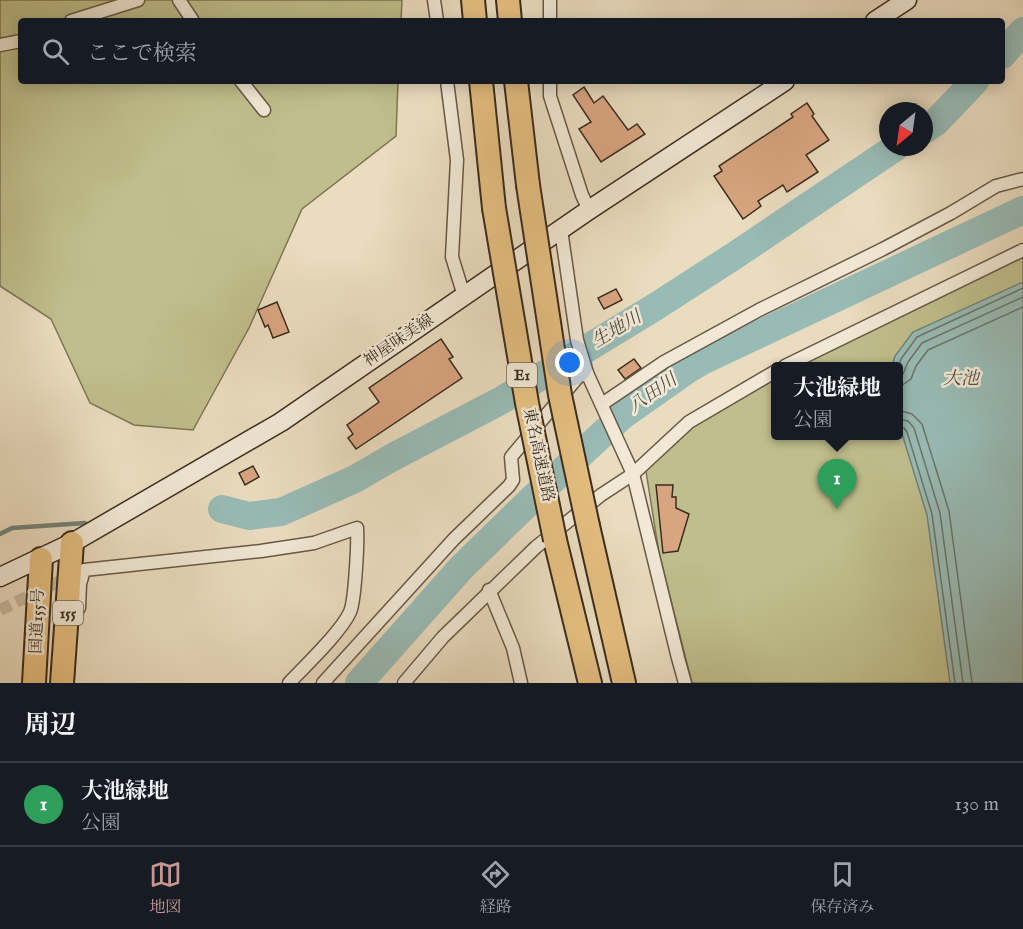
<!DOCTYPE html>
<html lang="ja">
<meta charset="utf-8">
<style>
:root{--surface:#171b24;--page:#20242c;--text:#f1f3f6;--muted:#9ea1a6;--line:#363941;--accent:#c59692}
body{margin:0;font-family:"IM FELL English","Noto Serif JP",serif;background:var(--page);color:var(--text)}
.compass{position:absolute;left:879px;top:102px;width:54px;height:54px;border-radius:50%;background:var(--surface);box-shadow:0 3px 15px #0003;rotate:209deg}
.you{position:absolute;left:570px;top:363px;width:21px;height:21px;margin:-15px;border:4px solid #fff;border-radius:50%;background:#1a73e8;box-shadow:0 0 0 9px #1a73e833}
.badge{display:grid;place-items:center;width:39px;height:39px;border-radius:50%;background:var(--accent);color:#fff;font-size:20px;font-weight:700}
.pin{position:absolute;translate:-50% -50px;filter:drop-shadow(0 2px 3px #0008)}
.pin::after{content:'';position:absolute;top:32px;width:21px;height:18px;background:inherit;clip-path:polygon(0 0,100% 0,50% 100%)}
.popup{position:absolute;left:771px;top:362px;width:132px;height:78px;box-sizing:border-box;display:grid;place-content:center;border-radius:6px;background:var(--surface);filter:drop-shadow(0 2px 4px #0005);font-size:20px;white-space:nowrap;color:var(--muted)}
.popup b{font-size:22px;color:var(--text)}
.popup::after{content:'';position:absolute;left:50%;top:100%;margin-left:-12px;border:12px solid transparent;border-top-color:var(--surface)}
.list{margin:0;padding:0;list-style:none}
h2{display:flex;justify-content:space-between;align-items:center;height:78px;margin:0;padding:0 24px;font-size:26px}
h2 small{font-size:20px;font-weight:400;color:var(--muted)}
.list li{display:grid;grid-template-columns:39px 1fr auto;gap:18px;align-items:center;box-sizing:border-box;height:84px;padding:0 24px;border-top:2px solid var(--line)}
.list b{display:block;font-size:22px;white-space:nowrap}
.list p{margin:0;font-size:20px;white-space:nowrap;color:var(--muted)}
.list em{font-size:20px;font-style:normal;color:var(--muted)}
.icon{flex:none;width:33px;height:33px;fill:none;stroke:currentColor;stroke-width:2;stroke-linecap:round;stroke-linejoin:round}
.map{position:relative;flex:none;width:1023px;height:683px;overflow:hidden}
.search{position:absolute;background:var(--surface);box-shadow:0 3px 15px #0003;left:18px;right:18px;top:18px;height:66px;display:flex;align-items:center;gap:15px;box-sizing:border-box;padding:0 21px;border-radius:6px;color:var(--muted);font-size:22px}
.sheet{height:162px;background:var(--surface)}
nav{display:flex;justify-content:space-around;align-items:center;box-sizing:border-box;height:84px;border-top:2px solid var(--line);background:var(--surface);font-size:16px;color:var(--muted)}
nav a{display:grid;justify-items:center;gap:3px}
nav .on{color:var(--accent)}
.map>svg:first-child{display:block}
</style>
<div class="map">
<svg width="1023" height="683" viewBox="0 0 1023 683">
<rect width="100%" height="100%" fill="#eadcbf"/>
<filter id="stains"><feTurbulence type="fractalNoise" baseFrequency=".00333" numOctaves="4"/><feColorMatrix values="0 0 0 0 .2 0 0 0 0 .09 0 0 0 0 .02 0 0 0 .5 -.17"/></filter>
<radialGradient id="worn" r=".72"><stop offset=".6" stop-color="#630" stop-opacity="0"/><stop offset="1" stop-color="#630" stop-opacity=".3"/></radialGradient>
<g fill="#bfbe8c" stroke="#7d7656" stroke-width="1.5">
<path d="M0 0H402L401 21H21V81H398L396 136 302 209 249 328 193 430 134 425 90 403 51 319 0 286Z"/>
<path d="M1023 255V683H692L659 553 645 465 692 425 775 376 776 436H898V366H795Z"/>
</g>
<path fill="#98bbb5" stroke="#738279" stroke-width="1.5" d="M1023 282V683H950L927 515 899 424 898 366H892L895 356 913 332Z"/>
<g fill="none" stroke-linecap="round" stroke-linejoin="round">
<g stroke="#6a746a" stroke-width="1.5">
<path d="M898 367 901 359 917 337 1023 288"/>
<path d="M898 378 903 374 908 362 922 343 1023 297"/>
<path d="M898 388 911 379 916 366 928 350 1023 307"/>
<path d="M898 410 912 414 922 424 949 511 972 683"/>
<path d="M898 419 908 421 914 428 940 513 963 683"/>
<path d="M898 427 904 428 907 432 932 514 955 683"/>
</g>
<path stroke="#738279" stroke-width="4.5" d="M0 534 12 528 85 523"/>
<g stroke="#98bbb5" stroke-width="28">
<path d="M1002 55 1023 31"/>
<path d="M924 130 935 123 975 81"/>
<path d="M222 509 249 516 281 512 355 479 391 458 502 400 655 307 734 256 896 147"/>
<path d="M359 683 461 568 532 499 623 415 687 370 704 360 1023 210"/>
</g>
</g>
<g fill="#d8a581" stroke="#3b2d1f" stroke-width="1.5">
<path d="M584 87 594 103 603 96 628 130 637 124 645 134 601 162 579 129 591 122 573 95Z"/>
<path d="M807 103 814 114 812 116 829 140 806 155 818 172 787 192 783 185 758 201 761 206 743 219 714 176 722 171 719 166 793 117 791 114Z"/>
<path d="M616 289 622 300 604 309 598 298Z"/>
<path d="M277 302 289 332 273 338 268 325 265 327 258 310Z"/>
<path d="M441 339 453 357 449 359 462 378 356 449 348 438 353 434 347 425 379 402 369 388Z"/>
<path d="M634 359 641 368 625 379 618 370Z"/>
<path d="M253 466 259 477 245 485 239 473Z"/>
<path d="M656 485H673L672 497H676V508L689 514 678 551 663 553Z"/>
</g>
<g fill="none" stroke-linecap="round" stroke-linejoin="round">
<path stroke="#c7b99f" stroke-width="12" stroke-dasharray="12 6" stroke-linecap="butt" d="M0 610 72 575"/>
<defs>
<g id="street">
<path d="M179 0 193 21"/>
<path d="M434 0 437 21"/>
<path d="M550 0V21"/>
<path d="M71 21 138 0"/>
<path d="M0 45 21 41"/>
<path d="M241 81 264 110"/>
<path d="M447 81 457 160 452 257 464 296"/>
<path d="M550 81V96L582 195 589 210"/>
<path d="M561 230 577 340 587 373 633 474 678 658 685 683"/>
<path d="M785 366 1023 250"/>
<path d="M602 404 664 362 759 310 883 249 951 213 996 186 1023 179"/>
<path d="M489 590 513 648 521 683"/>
<path d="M79 608 80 584 84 570 261 551 314 543 357 528C358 543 355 601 350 612 341 632 305 666 289 683"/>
<path d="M323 683 454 539 509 486 513 480 511 457 578 377 587 373"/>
<path d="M404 683 443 637 536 547 601 495 633 474 689 422 776 371"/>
</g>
<g id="secondary">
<path d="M875 21 907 0"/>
<path d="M0 577 72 543 281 422 589 210 785 81"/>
</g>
<g id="highway">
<path d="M473 0 475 21"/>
<path d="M508 0 510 21"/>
<path d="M481 81 494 208"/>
<path d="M516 81 528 185"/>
<path d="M588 526 624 683"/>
<path d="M555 540 590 683"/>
<path d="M34 683 41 559"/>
<path d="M62 683 72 543"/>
</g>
</defs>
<use href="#street" stroke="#675947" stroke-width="15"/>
<use href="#secondary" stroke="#3b2d1f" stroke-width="21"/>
<use href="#highway" stroke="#3b2d1f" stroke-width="26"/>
<use href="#street" stroke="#f1e8d5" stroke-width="12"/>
<use href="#secondary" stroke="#f1e8d5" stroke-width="18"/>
<use href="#highway" stroke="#e5be80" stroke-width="22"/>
<defs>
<g id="highway-bridge">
<path d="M528 185 560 395 588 526"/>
<path d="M494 208 527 403 555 540"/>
</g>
</defs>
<use href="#highway-bridge" stroke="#3b2d1f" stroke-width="26" stroke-linecap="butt"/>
<use href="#highway-bridge" stroke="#e5be80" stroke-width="22"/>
</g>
<g text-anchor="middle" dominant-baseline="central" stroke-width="5" stroke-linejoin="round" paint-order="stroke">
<g fill="#f1e8d5" stroke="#726556" stroke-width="1.5">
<rect x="507" y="363" width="30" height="24" rx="4.5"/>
<rect x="53" y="601" width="30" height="24" rx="4.5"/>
</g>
<g font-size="15" font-weight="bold" fill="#3b2d1f">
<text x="522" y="375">E1</text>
<text x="68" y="613">155</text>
</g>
<g font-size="16" fill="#3b2d1f" stroke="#f1e8d5">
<text transform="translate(399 341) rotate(-34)">神屋味美線</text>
<text transform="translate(538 455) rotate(78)">東名高速道路</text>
<text transform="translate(38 621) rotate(-88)">国道155号</text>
</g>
<g font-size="18" font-style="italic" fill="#525044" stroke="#f1e8d5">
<text transform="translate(617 330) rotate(-31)">生地川</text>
<text x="961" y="379">大池</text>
<text transform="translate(653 394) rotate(-35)">八田川</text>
</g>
</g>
<rect width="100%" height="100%" filter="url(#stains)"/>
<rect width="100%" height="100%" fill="url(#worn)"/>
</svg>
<svg class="compass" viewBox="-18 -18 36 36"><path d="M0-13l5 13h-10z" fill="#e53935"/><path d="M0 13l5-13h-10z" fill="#9ea1a6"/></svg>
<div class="you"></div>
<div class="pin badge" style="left:837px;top:509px;background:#2e9e5b">1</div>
<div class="popup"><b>大池緑地</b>公園</div>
<div class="search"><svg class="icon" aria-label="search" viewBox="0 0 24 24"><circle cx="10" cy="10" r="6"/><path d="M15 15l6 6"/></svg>ここで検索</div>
</div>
<section class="sheet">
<h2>周辺<small></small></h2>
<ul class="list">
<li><span class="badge" style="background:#2e9e5b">1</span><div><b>大池緑地</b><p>公園</p></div><em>130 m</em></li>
</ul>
</section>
<nav>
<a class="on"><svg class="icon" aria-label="map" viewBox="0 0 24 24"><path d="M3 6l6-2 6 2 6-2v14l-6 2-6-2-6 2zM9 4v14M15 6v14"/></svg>地図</a>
<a><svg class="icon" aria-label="directions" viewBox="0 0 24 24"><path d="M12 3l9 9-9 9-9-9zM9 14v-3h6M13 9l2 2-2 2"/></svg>経路</a>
<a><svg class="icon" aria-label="saved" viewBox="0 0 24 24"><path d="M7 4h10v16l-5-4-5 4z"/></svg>保存済み</a>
</nav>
